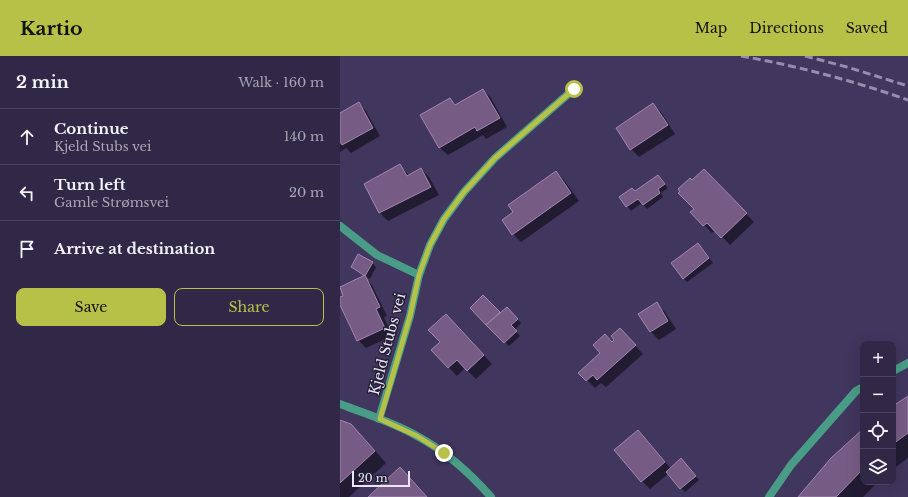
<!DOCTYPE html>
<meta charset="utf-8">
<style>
:root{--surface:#302846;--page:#3c3451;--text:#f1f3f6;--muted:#a8a6b3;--line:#4b445f;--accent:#b7c148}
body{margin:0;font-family:"Libre Baskerville",serif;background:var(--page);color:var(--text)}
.controls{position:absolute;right:12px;bottom:12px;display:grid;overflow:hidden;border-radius:8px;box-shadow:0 4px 16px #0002}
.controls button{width:36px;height:36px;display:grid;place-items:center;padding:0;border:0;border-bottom:1px solid var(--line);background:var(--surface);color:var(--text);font:20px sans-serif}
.scale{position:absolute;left:12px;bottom:10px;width:58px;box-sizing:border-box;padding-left:4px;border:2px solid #eae5ff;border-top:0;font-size:11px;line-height:14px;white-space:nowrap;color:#eae5ff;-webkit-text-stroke:3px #252134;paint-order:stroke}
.stop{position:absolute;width:12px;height:12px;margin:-9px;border:3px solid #b7c148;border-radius:50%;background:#fff}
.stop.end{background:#b7c148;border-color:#fff;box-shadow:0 1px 4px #0008}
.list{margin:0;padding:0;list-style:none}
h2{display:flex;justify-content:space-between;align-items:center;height:52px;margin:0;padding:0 16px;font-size:17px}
h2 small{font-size:13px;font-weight:400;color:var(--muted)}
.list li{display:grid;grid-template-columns:26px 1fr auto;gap:12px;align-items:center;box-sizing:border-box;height:56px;padding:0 16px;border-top:1px solid var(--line)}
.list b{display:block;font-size:15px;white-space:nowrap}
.list p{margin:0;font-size:13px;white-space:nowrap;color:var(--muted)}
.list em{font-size:13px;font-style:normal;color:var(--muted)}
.actions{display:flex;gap:8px;padding:12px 16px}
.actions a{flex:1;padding:9px 0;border:1px solid var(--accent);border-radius:8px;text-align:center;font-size:14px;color:var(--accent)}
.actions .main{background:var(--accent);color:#111}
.icon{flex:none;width:22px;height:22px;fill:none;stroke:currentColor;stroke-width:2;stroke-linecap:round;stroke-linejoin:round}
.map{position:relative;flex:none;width:568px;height:441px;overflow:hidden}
header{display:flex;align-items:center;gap:24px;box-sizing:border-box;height:56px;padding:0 20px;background:var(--accent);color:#111}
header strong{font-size:19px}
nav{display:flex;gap:22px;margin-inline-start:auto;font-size:14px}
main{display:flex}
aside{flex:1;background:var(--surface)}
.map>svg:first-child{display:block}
</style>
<header>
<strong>Kartio</strong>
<nav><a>Map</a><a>Directions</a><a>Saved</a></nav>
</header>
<main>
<aside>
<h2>2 min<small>Walk · 160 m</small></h2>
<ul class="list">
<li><svg class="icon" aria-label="ahead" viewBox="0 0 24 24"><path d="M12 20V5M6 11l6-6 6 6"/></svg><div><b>Continue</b><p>Kjeld Stubs vei</p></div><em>140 m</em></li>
<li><svg class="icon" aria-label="left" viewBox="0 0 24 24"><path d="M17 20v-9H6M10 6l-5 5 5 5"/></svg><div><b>Turn left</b><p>Gamle Strømsvei</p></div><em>20 m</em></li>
<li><svg class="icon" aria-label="arrive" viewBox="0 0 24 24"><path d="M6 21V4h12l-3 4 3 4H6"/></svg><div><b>Arrive at destination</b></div></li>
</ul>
<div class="actions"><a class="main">Save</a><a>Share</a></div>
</aside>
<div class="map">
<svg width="568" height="441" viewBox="0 0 568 441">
<rect width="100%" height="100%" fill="#40365e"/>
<g fill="#0007">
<path d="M143 34 151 42 167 71 146 83 143 79 108 99 99 91 110 43 117 49Z"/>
<path d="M18 47 26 55 40 80 11 97 6 92 0 96V58Z"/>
<path d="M313 48 321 56 335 78 299 101 291 93 277 72Z"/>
<path d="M60 110 69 119 81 113 89 121 99 139 48 165 40 157 25 129Z"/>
<path d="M364 114 414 166 390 189 376 174 372 177 352 156 355 153 352 126Z"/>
<path d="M216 116 224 124 239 145 181 186 173 178 175 156Z"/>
<path d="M318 120 328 132 321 137 323 141 307 153 302 147 291 155 280 141 295 136Z"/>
<path d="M362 192 373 207 347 226 343 222Z"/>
<path d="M32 207 36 211 30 223 16 215 12 211Z"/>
<path d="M24 221 32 229 47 260 44 261 52 280 26 292 18 284 0 247V242L4 240Z"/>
<path d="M143 241 160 259 167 252 181 267 175 274 180 280 169 290 132 252Z"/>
<path d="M316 248 325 256 336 273 319 284 311 276 300 258Z"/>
<path d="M114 267 152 308 136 323 125 312 117 320 93 295 102 286Z"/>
<path d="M288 282 303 298 266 331 261 327 255 332 240 317 272 287Z"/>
<path d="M568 341V402L553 413V351Z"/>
<path d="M0 365 23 381 46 407 9 441H0Z"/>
<path d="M523 374V426H538L523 441H459Z"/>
<path d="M306 383 331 413 345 408 359 424 345 436 328 418 310 433 302 425Z"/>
</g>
<g fill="#765c84" stroke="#a286b0">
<path d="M143 33 160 62 137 75 135 71 99 92 80 59 110 42 115 49Z"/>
<path d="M19 46 33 72 2 89 0 86V57Z"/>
<path d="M313 47 328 69 290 94 276 72Z"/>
<path d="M60 108 67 120 81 112 91 131 39 157 24 128Z"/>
<path d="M364 113 407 157 381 182 367 167 363 170 350 156 354 153 338 137 340 136 338 133 350 122 352 124Z"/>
<path d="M216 115 231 137 172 179 162 164 173 156 168 149Z"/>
<path d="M318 119 325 128 318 133 320 137 303 149 298 143 286 151 279 141 292 132 295 135Z"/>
<path d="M358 187 369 202 343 223 331 207Z"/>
<path d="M18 198 33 206 25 220 11 211Z"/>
<path d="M25 219 40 251 36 253 45 272 17 285 0 249V241L3 240 0 231Z"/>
<path d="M143 239 160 256 146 269 130 252Z"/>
<path d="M317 246 328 265 310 276 298 258Z"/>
<path d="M167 251 178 263 171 269 177 275 164 287 146 269Z"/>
<path d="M106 258 144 299 127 315 117 304 108 312 91 294 100 286 88 274Z"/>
<path d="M280 272 296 289 257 324 253 319 246 325 238 317 260 297 253 289 265 278 272 286 274 284 271 280Z"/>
<path d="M568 340V377L553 388V350Z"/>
<path d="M0 364 11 368 35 395 0 427Z"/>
<path d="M523 373V413L496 441H458L491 402Z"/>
<path d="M298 374 325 406 301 426 274 394Z"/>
<path d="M341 402 356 420 340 433 326 416Z"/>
<path d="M60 411 87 441H28Z"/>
</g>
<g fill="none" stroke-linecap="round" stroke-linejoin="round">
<g stroke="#499d87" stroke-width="8">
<path d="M0 170 37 199 79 219"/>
<path d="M553 315 568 307"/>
<path d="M0 348C26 358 53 366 77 380 105 395 130 417 151 441"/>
<path d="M39 363 70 260 79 219 90 189 104 163 124 136 155 102 234 33"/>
<path d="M429 441 451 409 516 335 523 331"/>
</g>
<g stroke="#958dae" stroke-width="3" stroke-dasharray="8 4" stroke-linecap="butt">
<path d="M401 0C458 10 514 25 568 44"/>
<path d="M465 0 507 11 568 30"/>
</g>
</g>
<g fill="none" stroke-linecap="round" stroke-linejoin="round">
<path stroke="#b7c148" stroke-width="5" d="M104 397 77 380 40 363 70 260 79 219 90 189 104 163 124 136 155 102 234 33"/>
</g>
<g text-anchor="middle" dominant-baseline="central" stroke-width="3" stroke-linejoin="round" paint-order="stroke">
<g font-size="14" fill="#eae5ff" stroke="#252134">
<text transform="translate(47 288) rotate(-75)">Kjeld Stubs vei</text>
</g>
</g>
</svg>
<div class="controls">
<button>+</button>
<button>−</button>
<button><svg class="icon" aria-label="locate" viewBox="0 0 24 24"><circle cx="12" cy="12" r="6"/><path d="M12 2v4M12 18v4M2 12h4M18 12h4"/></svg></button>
<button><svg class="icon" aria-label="layers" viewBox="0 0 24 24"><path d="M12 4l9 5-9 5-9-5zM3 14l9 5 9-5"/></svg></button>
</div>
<div class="scale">20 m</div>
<div class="stop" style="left:234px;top:33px"></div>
<div class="stop end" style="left:104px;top:397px"></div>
</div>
</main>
